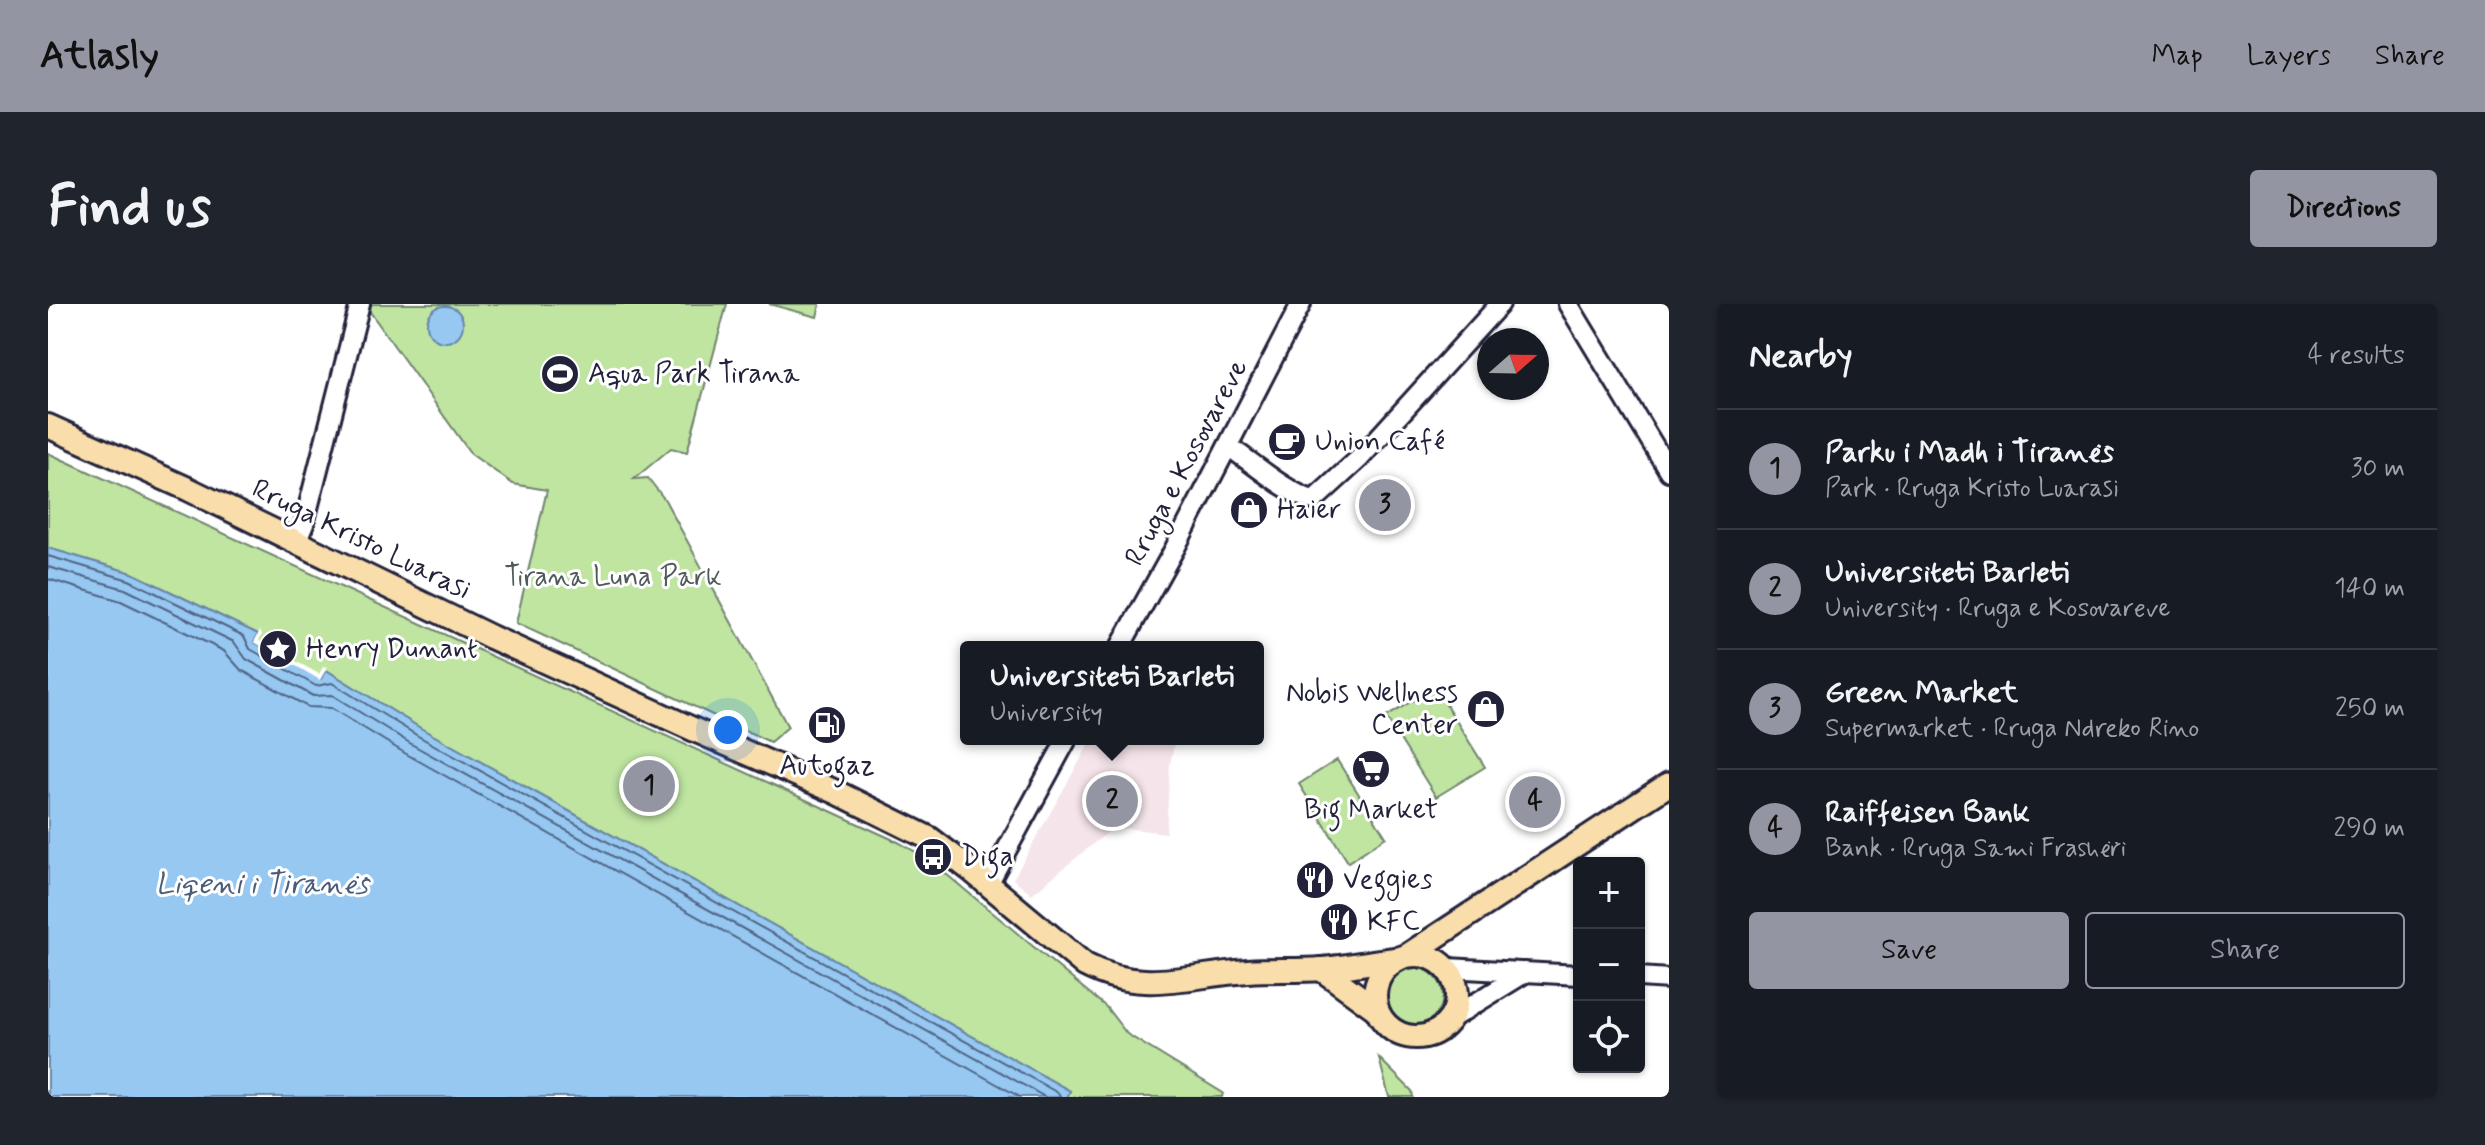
<!DOCTYPE html>
<meta charset="utf-8">
<style>
:root{--surface:#171b24;--page:#20242c;--text:#f1f3f6;--muted:#9ea1a6;--line:#363941;--accent:#9495a2}
body{margin:0;font-family:Mynerve,sans-serif;background:var(--page);color:var(--text)}
.controls{position:absolute;right:24px;bottom:24px;display:grid;overflow:hidden;border-radius:8px;box-shadow:0 2px 6px #0004}
.controls button{width:72px;height:72px;display:grid;place-items:center;padding:0;border:0;border-bottom:2px solid var(--line);background:var(--surface);color:var(--text);font:40px sans-serif}
.compass{position:absolute;left:1429px;top:24px;width:72px;height:72px;border-radius:50%;background:var(--surface);box-shadow:0 2px 6px #0004;rotate:70deg}
.you{position:absolute;left:680px;top:426px;width:28px;height:28px;margin:-20px;border:6px solid #fff;border-radius:50%;background:#1a73e8;box-shadow:0 0 0 12px #1a73e833}
.badge{display:grid;place-items:center;width:52px;height:52px;border-radius:50%;background:var(--accent);color:#111;font-size:26px;font-weight:700}
.pin{position:absolute;translate:-50% -50%;border:4px solid #fff;box-shadow:0 2px 8px #0006}
.popup{position:absolute;left:912px;top:337px;width:304px;height:104px;box-sizing:border-box;display:grid;place-content:center;border-radius:8px;background:var(--surface);filter:drop-shadow(0 2px 6px #0005);font-size:26px;white-space:nowrap;color:var(--muted)}
.popup b{font-size:30px;color:var(--text)}
.popup::after{content:'';position:absolute;left:50%;top:100%;margin-left:-16px;border:16px solid transparent;border-top-color:var(--surface)}
.list{margin:0;padding:0;list-style:none}
h2{display:flex;justify-content:space-between;align-items:center;height:104px;margin:0;padding:0 32px;font-size:34px}
h2 small{font-size:26px;font-weight:400;color:var(--muted)}
.list li{display:grid;grid-template-columns:52px 1fr auto;gap:24px;align-items:center;box-sizing:border-box;height:120px;padding:0 32px;border-top:2px solid var(--line)}
.list b{display:block;font-size:30px;white-space:nowrap}
.list p{margin:0;font-size:26px;white-space:nowrap;color:var(--muted)}
.list em{font-size:26px;font-style:normal;color:var(--muted)}
.actions{display:flex;gap:16px;padding:24px 32px}
.actions a{flex:1;padding:18px 0;border:2px solid var(--accent);border-radius:8px;text-align:center;font-size:28px;color:var(--accent)}
.actions .main{background:var(--accent);color:#111}
.icon{flex:none;width:44px;height:44px;fill:none;stroke:currentColor;stroke-width:2;stroke-linecap:round;stroke-linejoin:round}
.map{position:relative;flex:none;width:1621px;height:793px;overflow:hidden;border-radius:8px}
header{display:flex;align-items:center;gap:48px;box-sizing:border-box;height:112px;padding:0 40px;background:var(--accent);color:#111}
header strong{font-size:38px}
nav{display:flex;gap:44px;margin-inline-start:auto;font-size:28px}
.intro{display:flex;align-items:center;justify-content:space-between;box-sizing:border-box;height:192px;padding:0 48px}
h1{margin:0;font-size:56px}
.button{padding:20px 36px;border-radius:8px;background:var(--accent);color:#111;font-size:28px;font-weight:700}
main{display:flex;gap:48px;padding:0 48px}
aside{flex:1;background:var(--surface);border-radius:8px;box-shadow:0 2px 6px #0004}
.map>svg:first-child{display:block}
</style>
<header>
<strong>Atlasly</strong>
<nav><a>Map</a><a>Layers</a><a>Share</a></nav>
</header>
<div class="intro"><h1>Find us</h1><a class="button">Directions</a></div>
<main>
<div class="map">
<svg width="1621" height="793" viewBox="0 0 1621 793">
<rect width="100%" height="100%" fill="#fff"/>
<filter id="ink" filterUnits="userSpaceOnUse"><feTurbulence type="fractalNoise" baseFrequency=".0125" numOctaves="2"/><feDisplacementMap in="SourceGraphic" scale="16" xChannelSelector="R" yChannelSelector="G"/><feConvolveMatrix kernelMatrix="1 2 1 2 8 2 1 2 1" color-interpolation-filters="sRGB"/></filter>
<g filter="url(#ink)">
<path fill="#f5e5eb" d="M1044 435 1127 437 1122 460 1118 529 1066 523 984 590 965 575Z"/>
<g fill="#bfe5a1" stroke="#70846e" stroke-width="2">
<path d="M321 0H679L639 148 623 144 586 175 600 174 617 196 740 423 722 438 468 319 499 186 465 180 423 150 320 5Z"/>
<path d="M721 0H772L769 13Z"/>
<path d="M0 149 850 538 880 555 1058 703 1079 730 1175 789 1174 793H1019L1022 787 374 425 278 366 272 376 206 338 210 330 84 269 0 244Z"/>
<path d="M1387 383 1437 463 1388 493 1338 413Z"/>
<path d="M1289 456 1338 533 1300 558 1251 480Z"/>
<circle cx="1367" cy="692" r="28"/>
<path d="M1331 754 1364 787 1365 793H1341Z"/>
</g>
<g fill="#96c8f2" stroke="#6886a9" stroke-width="2">
<circle cx="397" cy="20" r="18"/>
<path d="M0 244 84 269 210 330 206 338 273 375 278 366 374 425 1022 787 1019 793H0Z"/>
</g>
<path fill="#fff" d="M212 326 214 330 211 337 271 370 275 363 280 362 272 376 206 338Z"/>
<g fill="none" stroke-linecap="round" stroke-linejoin="round">
<g stroke="#506484" stroke-width="2">
<path d="M0 252 81 276 196 332 202 345 268 382 284 379 370 432 1010 789 1012 793"/>
<path d="M0 263 77 285 186 338 198 355 265 392 284 391 365 441 997 793"/>
<path d="M0 275 73 297 176 347 193 366 260 403 283 404 360 451 972 793"/>
</g>
<defs>
<g id="minor">
<path d="M1520 0 1621 167"/>
<path d="M1180 142C1201 156 1244 193 1266 196L1312 154 1452 0"/>
<path d="M248 239 256 220 312 0"/>
<path d="M1072 343 1127 244 1253 0"/>
<path d="M940 580 1019 435"/>
<path d="M1399 664 1531 671"/>
<path d="M1591 673 1621 675"/>
<path d="M1402 715 1475 670"/>
</g>
<g id="major">
<path d="M0 122 140 185 443 333 649 427 788 488 881 534 923 566 1037 661C1095 691 1139 671 1200 667 1224 665 1249 667 1274 665 1298 663 1323 658 1347 655"/>
<circle cx="1368" cy="692" r="41"/>
<path d="M1360 651 1621 480"/>
<path d="M1273 665 1328 705"/>
</g>
</defs>
<use href="#minor" stroke="#22223b" stroke-width="24"/>
<use href="#major" stroke="#22223b" stroke-width="28"/>
<use href="#minor" stroke="#fff" stroke-width="18"/>
<use href="#major" stroke="#f9ddab" stroke-width="22"/>
</g>
</g>
<defs>
<symbol id="stadium-disc" viewBox="-11 -11 22 22"><circle r="9.5" fill="#22223b" stroke="#fff"/><path d="M0-5a6.5 5 0 1 0 0 10a6.5 5 0 1 0 0-10ZM-3.5-1.8h7v3.6h-7Z" fill="#fff"/></symbol>
<symbol id="cafe-disc" viewBox="-11 -11 22 22"><circle r="9.5" fill="#22223b" stroke="#fff"/><path d="M-5.5-4.5H6V0H3Q3 3.5 0 3.5H-2.5Q-5.5 3.5-5.5 0ZM3-3.2v2h1.7v-2ZM-6 4.5H4V6H-6Z" fill="#fff"/></symbol>
<symbol id="shop-disc" viewBox="-11 -11 22 22"><circle r="9.5" fill="#22223b" stroke="#fff"/><path d="M-5-2.5h2.3a2.7 3.5 0 0 1 5.4 0H5L5.5 6h-11ZM-1.5-2.5h3a1.5 2.3 0 0 0-3 0Z" fill="#fff"/></symbol>
<symbol id="sight-disc" viewBox="-11 -11 22 22"><circle r="9.5" fill="#22223b" stroke="#fff"/><path d="M0-6L1.8-2.2L6-1.7L2.9 1.2L3.7 5.4L0 3.3L-3.7 5.4L-2.9 1.2L-6-1.7L-1.8-2.2Z" fill="#fff"/></symbol>
<symbol id="fuel-disc" viewBox="-11 -11 22 22"><circle r="9.5" fill="#22223b" stroke="#fff"/><path d="M-5.5-6h7V0h2V4h1.3V-2.5L3-4.5l.8-.8L6-3V5H2.5V1h-1V6h-7ZM-4.2-4.7v3.2H.2V-4.7Z" fill="#fff"/></symbol>
<symbol id="supermarket-disc" viewBox="-11 -11 22 22"><circle r="9.5" fill="#22223b" stroke="#fff"/><path d="M-6-5.5h2.5l.6 2H6L4.5 2H-2.5L-4.4-4H-6ZM-1.5 3.2a1.3 1.3 0 1 0 .1 0ZM3 3.2a1.3 1.3 0 1 0 .1 0Z" fill="#fff"/></symbol>
<symbol id="bus-disc" viewBox="-11 -11 22 22"><circle r="9.5" fill="#22223b" stroke="#fff"/><path d="M-5-6H5V4H4V6H2V4H-2V6H-4V4H-5ZM-3.5-4V0h7V-4ZM-3.5 1.2v1.5H-2V1.2ZM2 1.2v1.5H3.5V1.2Z" fill="#fff"/></symbol>
<symbol id="restaurant-disc" viewBox="-11 -11 22 22"><circle r="9.5" fill="#22223b" stroke="#fff"/><path d="M-5-6h1v4h1v-4h1v4h1v-4h1v5L-1.5 .5V6h-2V.5L-5-1ZM5-6V6H3V1.5H1.5Q1.5-4 5-6Z" fill="#fff"/></symbol>
</defs>
<g fill-rule="evenodd">
<use href="#stadium-disc" x="490" y="48" width="44" height="44"/>
<use href="#cafe-disc" x="1217" y="116" width="44" height="44"/>
<use href="#shop-disc" x="1179" y="184" width="44" height="44"/>
<use href="#sight-disc" x="208" y="323" width="44" height="44"/>
<use href="#shop-disc" x="1416" y="383" width="44" height="44"/>
<use href="#fuel-disc" x="757" y="399" width="44" height="44"/>
<use href="#supermarket-disc" x="1301" y="443" width="44" height="44"/>
<use href="#bus-disc" x="863" y="531" width="44" height="44"/>
<use href="#restaurant-disc" x="1245" y="554" width="44" height="44"/>
<use href="#restaurant-disc" x="1269" y="596" width="44" height="44"/>
</g>
<g text-anchor="middle" dominant-baseline="central" stroke-width="6" stroke-linejoin="round" paint-order="stroke">
<g font-size="28" fill="#22223b" stroke="#fff" text-anchor="start">
<text x="540" y="70">Aqua Park Tirana</text>
<text x="1267" y="138">Union Café</text>
<text x="1229" y="206">Haier</text>
<text x="258" y="345">Henry Dunant</text>
<text x="1410" y="389" text-anchor="end">Nobis Wellness<tspan x="1410" dy="32">Center</tspan></text>
<text x="779" y="462" text-anchor="middle">Autogaz</text>
<text x="1323" y="506" text-anchor="middle">Big Market</text>
<text x="913" y="553">Diga</text>
<text x="1295" y="576">Veggies</text>
<text x="1319" y="618">KFC</text>
</g>
<g font-size="28" fill="#22223b" stroke="#fff">
<text transform="translate(1139 159) rotate(-62)">Rruga e Kosovareve</text>
<text transform="translate(313 236) rotate(26)">Rruga Kristo Luarasi</text>
</g>
<g font-size="28" fill="#515c5a" stroke="#fff">
<text x="565" y="273">Tirana Luna Park</text>
</g>
<g font-size="30" font-style="italic" fill="#4b5c7b" stroke="#fff">
<text x="214" y="580">Liqeni i Tiranës</text>
</g>
</g>
</svg>
<div class="controls">
<button>+</button>
<button>−</button>
<button><svg class="icon" aria-label="locate" viewBox="0 0 24 24"><circle cx="12" cy="12" r="6"/><path d="M12 2v4M12 18v4M2 12h4M18 12h4"/></svg></button>
</div>
<svg class="compass" viewBox="-18 -18 36 36"><path d="M0-13l5 13h-10z" fill="#e53935"/><path d="M0 13l5-13h-10z" fill="#9ea1a6"/></svg>
<div class="you"></div>
<div class="pin badge" style="left:601px;top:482px">1</div>
<div class="pin badge" style="left:1064px;top:497px">2</div>
<div class="popup"><b>Universiteti Barleti</b>University</div>
<div class="pin badge" style="left:1337px;top:201px">3</div>
<div class="pin badge" style="left:1487px;top:498px">4</div>
</div>
<aside>
<h2>Nearby<small>4 results</small></h2>
<ul class="list">
<li><span class="badge">1</span><div><b>Parku i Madh i Tiranës</b><p>Park · Rruga Kristo Luarasi</p></div><em>30 m</em></li>
<li><span class="badge">2</span><div><b>Universiteti Barleti</b><p>University · Rruga e Kosovareve</p></div><em>140 m</em></li>
<li><span class="badge">3</span><div><b>Green Market</b><p>Supermarket · Rruga Ndreko Rino</p></div><em>250 m</em></li>
<li><span class="badge">4</span><div><b>Raiffeisen Bank</b><p>Bank · Rruga Sami Frashëri</p></div><em>290 m</em></li>
</ul>
<div class="actions"><a class="main">Save</a><a>Share</a></div>
</aside>
</main>
